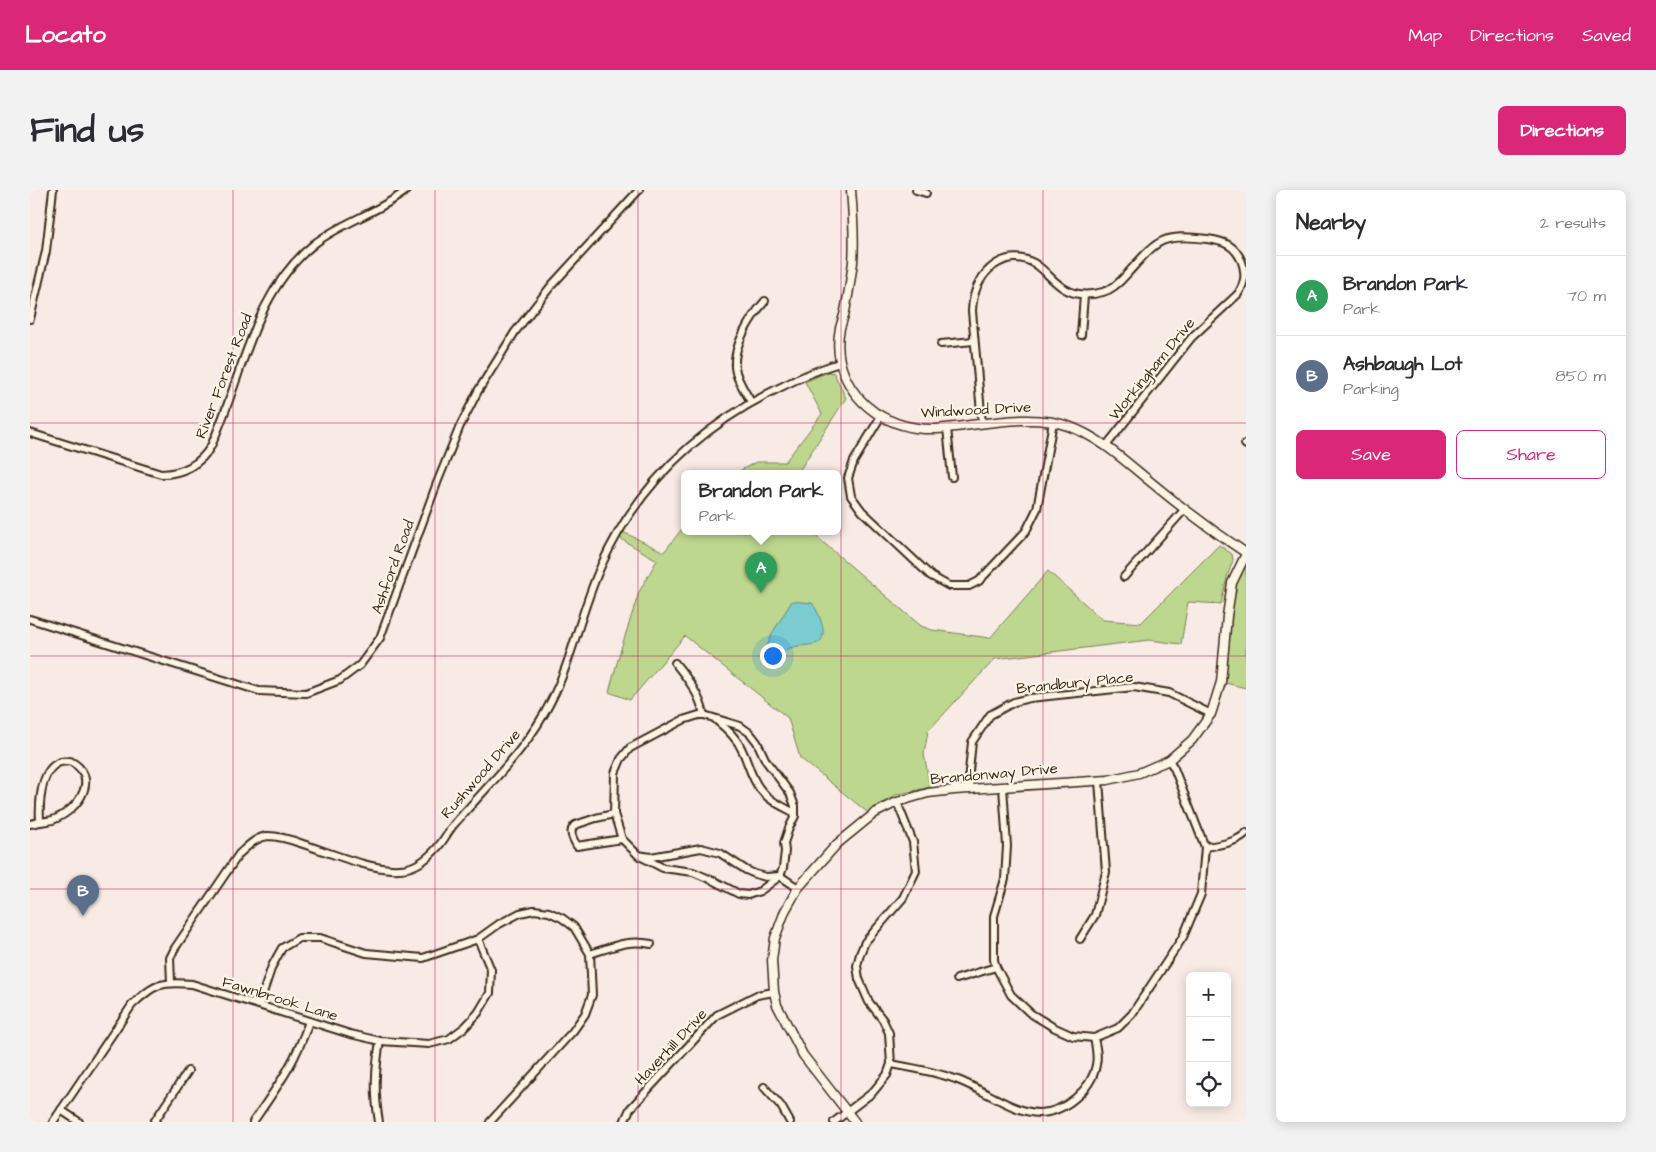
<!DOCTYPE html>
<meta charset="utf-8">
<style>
:root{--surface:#fff;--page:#f2f2f3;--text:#2b2b33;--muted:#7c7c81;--line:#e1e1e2;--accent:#db2777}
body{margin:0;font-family:"Architects Daughter",sans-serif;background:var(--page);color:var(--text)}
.controls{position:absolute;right:15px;bottom:15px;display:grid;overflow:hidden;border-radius:8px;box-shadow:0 2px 12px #0003}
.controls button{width:45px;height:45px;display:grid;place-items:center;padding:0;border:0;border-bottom:1px solid var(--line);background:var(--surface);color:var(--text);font:25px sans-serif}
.you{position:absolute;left:742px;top:465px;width:18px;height:18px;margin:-12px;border:4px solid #fff;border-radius:50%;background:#1a73e8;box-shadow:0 0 0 8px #1a73e833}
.badge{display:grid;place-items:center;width:32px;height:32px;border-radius:50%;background:var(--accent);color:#fff;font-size:16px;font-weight:700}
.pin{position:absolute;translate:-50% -41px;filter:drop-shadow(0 1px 2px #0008)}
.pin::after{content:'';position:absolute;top:26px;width:18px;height:15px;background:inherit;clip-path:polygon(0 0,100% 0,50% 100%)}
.popup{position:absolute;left:651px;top:280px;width:160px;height:65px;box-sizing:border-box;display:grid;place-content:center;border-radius:8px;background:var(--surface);filter:drop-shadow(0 1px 4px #0005);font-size:16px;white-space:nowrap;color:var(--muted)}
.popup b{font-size:19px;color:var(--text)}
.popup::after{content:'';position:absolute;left:50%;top:100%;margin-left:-10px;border:10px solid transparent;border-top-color:var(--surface)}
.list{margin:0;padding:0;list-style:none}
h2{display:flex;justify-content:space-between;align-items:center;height:65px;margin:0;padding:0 20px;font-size:21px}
h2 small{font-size:16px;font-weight:400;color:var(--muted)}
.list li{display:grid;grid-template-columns:32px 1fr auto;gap:15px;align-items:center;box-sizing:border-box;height:80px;padding:0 20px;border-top:1px solid var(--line)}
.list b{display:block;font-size:19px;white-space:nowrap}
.list p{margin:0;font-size:16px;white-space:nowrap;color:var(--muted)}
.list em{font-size:16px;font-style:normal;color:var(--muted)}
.actions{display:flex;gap:10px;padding:15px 20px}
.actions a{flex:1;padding:11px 0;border:1px solid var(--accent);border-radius:8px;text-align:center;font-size:18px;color:var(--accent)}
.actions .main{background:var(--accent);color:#fff}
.icon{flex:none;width:28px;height:28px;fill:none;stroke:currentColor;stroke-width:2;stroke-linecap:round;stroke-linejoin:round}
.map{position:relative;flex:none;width:1216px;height:932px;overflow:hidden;border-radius:8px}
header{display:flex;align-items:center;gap:30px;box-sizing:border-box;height:70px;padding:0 25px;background:var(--accent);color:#fff}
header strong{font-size:24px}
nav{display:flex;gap:28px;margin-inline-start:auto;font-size:18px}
.intro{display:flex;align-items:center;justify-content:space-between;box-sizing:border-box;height:120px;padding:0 30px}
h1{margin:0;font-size:35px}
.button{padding:12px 22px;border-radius:8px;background:var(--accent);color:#fff;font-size:18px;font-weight:700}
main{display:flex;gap:30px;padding:0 30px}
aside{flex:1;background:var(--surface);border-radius:8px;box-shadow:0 2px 12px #0003}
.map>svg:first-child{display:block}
</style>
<header>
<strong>Locato</strong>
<nav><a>Map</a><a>Directions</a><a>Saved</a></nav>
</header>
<div class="intro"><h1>Find us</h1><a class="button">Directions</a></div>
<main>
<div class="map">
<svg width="1216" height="932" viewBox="0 0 1216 932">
<rect width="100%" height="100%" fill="#f8eae5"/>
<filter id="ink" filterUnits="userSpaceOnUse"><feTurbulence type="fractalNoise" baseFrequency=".02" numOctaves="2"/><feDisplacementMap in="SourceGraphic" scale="10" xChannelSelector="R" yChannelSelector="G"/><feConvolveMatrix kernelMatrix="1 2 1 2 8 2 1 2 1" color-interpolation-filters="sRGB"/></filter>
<g filter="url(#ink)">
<g fill="#bdd78e" stroke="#7c8056">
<path d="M798 182 804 183 816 208 767 284H704L726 272H755L792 224 775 192Z"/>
<path d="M655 335V342H781L891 436 902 440 960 448 1018 381 1073 430 1111 433 1189 355 1202 364 1203 370 1197 387 1191 414 1158 412 1151 454 1119 450 965 469 898 541 894 564 900 597 866 605 837 622 770 568 758 528 655 446 600 510 579 502 590 462 609 402 627 370 589 348 593 342 634 362Z"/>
<path d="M1216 365V498L1191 492 1202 393Z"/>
</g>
<path fill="#7accd0" stroke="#618b89" d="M762 411 782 413C788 421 800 446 788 453 781 456 768 455 760 458 756 460 751 463 747 466L740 464 736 458 743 442Z"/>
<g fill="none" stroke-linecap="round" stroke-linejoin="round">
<defs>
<g id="minor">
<path d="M886 0 896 3"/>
<path d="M0 129 16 61 23 0"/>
<path d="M1051 145 1054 105"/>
<path d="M911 154 944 151"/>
<path d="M721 212C715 201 706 189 705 177 703 155 721 127 735 111"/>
<path d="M851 226 824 271 818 288 821 306 832 321 901 386 919 396H939L949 391 996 341 1007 319 1023 232"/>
<path d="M952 234 942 121C942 116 943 110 944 106 951 77 980 57 1007 75 1018 83 1026 96 1039 101 1050 106 1062 105 1073 102 1081 100 1091 91 1097 84 1127 51 1130 43 1177 49 1194 51 1205 55 1212 72 1216 84 1215 93 1208 104L1162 147 1076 256"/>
<path d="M917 238 922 287"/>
<path d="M0 243 131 284C152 284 171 274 181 256 213 187 222 104 284 54 312 32 348 23 377 0"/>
<path d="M1215 254 1216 255"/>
<path d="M1094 387 1154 320"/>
<path d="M0 429 229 501 276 503 310 490 330 475 350 448 407 293 430 236 448 201 485 142 521 96 609 0"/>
<path d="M645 473C658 489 670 505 674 525"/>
<path d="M686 530C696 538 707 548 712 560 718 572 721 588 730 599 739 611 752 616 765 623"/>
<path d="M40 571C71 587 49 619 25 629 21 631 15 631 10 632 9 615 10 581 28 573 31 571 36 572 40 571Z"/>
<path d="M973 597 977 656 975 689 964 726V770L966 777 981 805 1000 823 1023 837 1043 846 1064 848 1088 838 1102 824 1153 747 1171 704 1175 657 1144 578 1139 570"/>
<path d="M940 599 939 581 942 552 960 525 984 512 1000 508 1104 497 1139 503 1181 524"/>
<path d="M584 624 566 628 545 635C538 641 543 649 547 656L592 649"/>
<path d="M0 634 10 632"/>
<path d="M1175 657C1189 655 1206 653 1216 643"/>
<path d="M608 665 633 678 663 682 684 691 709 704 718 705 730 701 750 686 753 678 755 661 754 653 759 638 765 626V616L760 603 736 571 727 552 720 543 710 536 674 525H669L653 530 600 558 591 569 585 583 584 624 592 649 608 665 621 667 671 658 690 663 716 680 725 684 736 687 750 686 768 698"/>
<path d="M1050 749 1065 725 1076 682 1069 591"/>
<path d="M560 764C582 757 598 749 621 754"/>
<path d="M927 789 966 777"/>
<path d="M141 792 140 768 145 758 209 664C218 656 226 647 238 646 250 646 262 650 273 654 298 662 343 681 369 679 384 679 397 669 406 659 414 651 419 639 427 631 461 592 498 558 521 511 543 468 551 420 571 376 608 294 669 237 749 198 769 188 788 179 810 173"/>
<path d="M229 815 242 776 252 758 269 748H290L336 763 393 768 448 749 469 734 490 723 504 720 519 722 532 728 544 737 560 764 562 805 555 824 543 841 460 932"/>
<path d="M861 874C883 878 907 882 928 890 952 899 985 923 1009 923 1034 923 1062 899 1066 875 1068 866 1066 857 1064 848"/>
<path d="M734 897 751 916 760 932"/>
<path d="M31 920 49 932"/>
<path d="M23 932 102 815C124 794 131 791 162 794L320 844 350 851 399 854 419 849 435 837 448 823 460 803 461 780 448 749"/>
<path d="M124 932 158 881"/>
<path d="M223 932C247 897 266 872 279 831"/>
<path d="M349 932C344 903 345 881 350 851"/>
<path d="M594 932 600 919 687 825 727 805 744 802"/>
<path d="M804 932 842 903 857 885 861 874 859 843 853 830 839 812 829 789 827 776 830 764 835 752 873 708 886 681 883 652 867 612"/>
</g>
<g id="tertiary">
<path d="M821 0C823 24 825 48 823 72 821 87 819 102 816 116 815 124 812 131 810 138 803 172 818 204 846 223 865 235 885 240 907 239 947 236 1000 222 1038 236 1070 247 1096 272 1122 293 1152 318 1183 341 1216 363"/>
<path d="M825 932 773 865 747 815 744 802 742 770 745 748 755 721 768 698 807 654 845 623 867 612 898 603 924 600 1078 590 1109 583 1139 570 1162 550 1181 524 1191 492 1197 426 1202 393 1216 364"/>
</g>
</defs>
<use href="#minor" stroke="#3b2a1e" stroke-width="10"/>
<use href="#tertiary" stroke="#3b2a1e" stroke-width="11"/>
<use href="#minor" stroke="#fcf5e5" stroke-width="6"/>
<use href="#tertiary" stroke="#fcf5e5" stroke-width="8"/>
</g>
</g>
<path fill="none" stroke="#c2185b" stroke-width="1" stroke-opacity="0.55" d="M203 0V932M405 0V932M608 0V932M811 0V932M1013 0V932M0 233H1216M0 466H1216M0 699H1216"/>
<g text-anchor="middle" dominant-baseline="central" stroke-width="4.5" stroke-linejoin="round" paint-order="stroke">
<g font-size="15" fill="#3b2a1e" stroke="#fcf5e5">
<text transform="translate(1122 179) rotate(-51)">Workingham Drive</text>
<text transform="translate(194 186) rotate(-69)">River Forest Road</text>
<text transform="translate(946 220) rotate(-3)">Windwood Drive</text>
<text transform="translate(363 377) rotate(-70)">Ashford Road</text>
<text transform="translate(1045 493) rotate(-6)">Brandbury Place</text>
<text transform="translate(451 584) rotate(-49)">Rushwood Drive</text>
<text transform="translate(964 584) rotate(-5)">Brandonway Drive</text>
<text transform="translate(250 809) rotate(17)">Fawnbrook Lane</text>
<text transform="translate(641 857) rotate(-47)">Haverhill Drive</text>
</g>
</g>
</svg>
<div class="controls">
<button>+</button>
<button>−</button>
<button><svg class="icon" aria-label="locate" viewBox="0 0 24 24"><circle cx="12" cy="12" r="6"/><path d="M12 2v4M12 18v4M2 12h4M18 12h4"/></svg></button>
</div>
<div class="you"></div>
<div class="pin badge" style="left:731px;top:403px;background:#2e9e5b">A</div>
<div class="popup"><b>Brandon Park</b>Park</div>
<div class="pin badge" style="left:53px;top:726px;background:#5c6f8a">B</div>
</div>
<aside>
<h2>Nearby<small>2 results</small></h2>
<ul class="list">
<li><span class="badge" style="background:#2e9e5b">A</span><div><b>Brandon Park</b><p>Park</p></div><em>70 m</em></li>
<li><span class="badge" style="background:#5c6f8a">B</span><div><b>Ashbaugh Lot</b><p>Parking</p></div><em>850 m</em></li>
</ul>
<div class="actions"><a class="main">Save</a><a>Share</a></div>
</aside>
</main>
